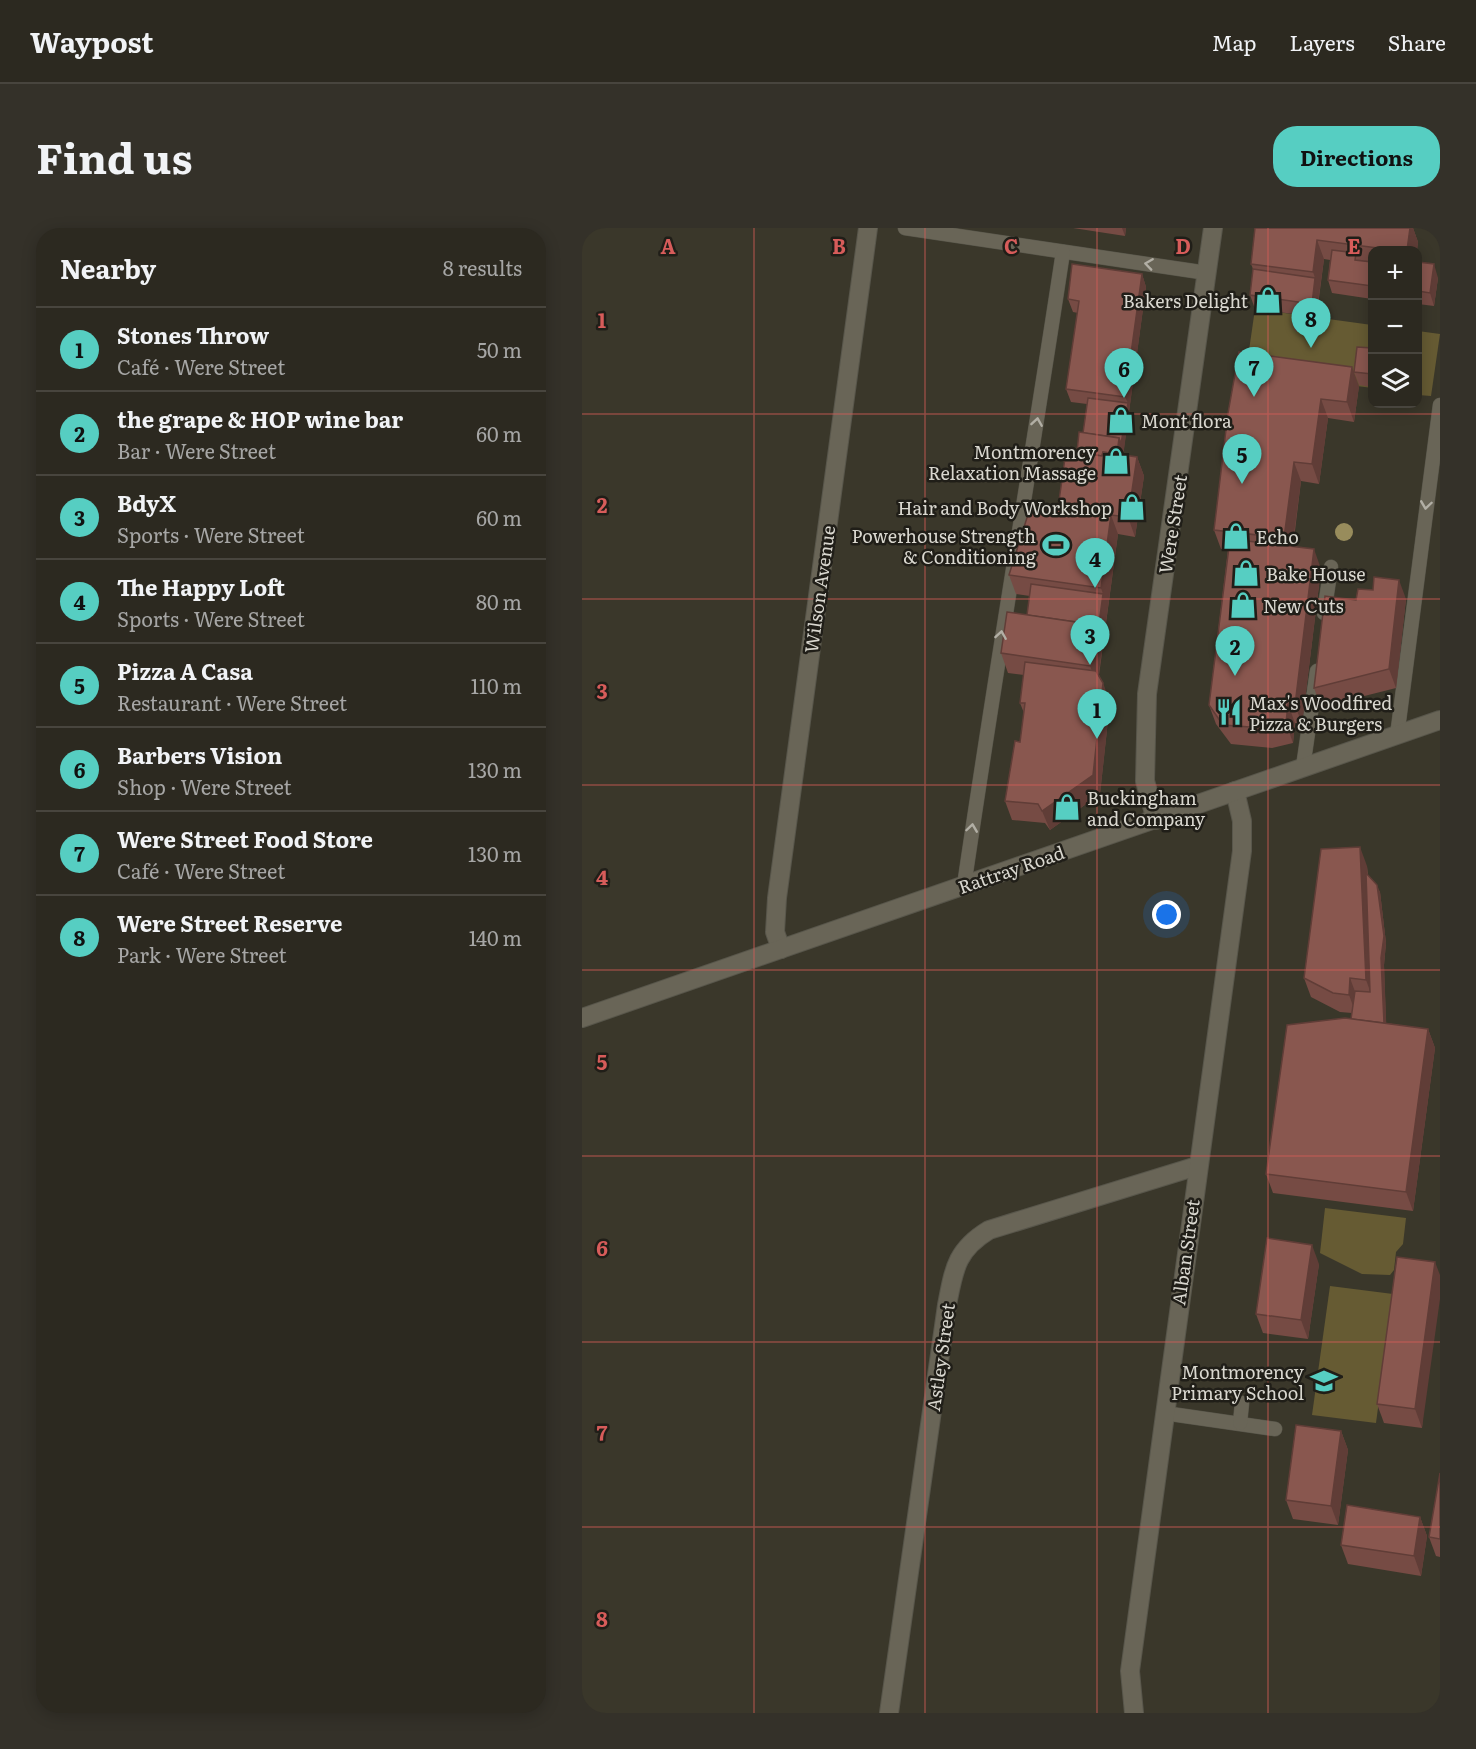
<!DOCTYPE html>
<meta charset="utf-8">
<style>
:root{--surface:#2c2920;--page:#343129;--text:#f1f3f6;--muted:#a6a6a5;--line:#48453e;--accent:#56cec2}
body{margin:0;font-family:Literata,serif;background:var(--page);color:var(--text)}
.controls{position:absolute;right:18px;top:18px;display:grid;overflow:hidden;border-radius:12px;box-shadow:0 3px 15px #0003}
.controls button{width:54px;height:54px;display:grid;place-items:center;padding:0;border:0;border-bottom:2px solid var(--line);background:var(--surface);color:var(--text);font:30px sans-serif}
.you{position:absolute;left:585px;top:687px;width:21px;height:21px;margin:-15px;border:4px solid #fff;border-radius:50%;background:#1a73e8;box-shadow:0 0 0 9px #1a73e833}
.badge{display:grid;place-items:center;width:39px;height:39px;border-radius:50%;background:var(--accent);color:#111;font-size:20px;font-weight:700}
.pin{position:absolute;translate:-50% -50px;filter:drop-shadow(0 2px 3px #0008)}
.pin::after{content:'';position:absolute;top:32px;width:21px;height:18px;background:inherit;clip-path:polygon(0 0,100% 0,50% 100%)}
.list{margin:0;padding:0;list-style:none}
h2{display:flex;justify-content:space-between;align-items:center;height:78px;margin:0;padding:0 24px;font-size:26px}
h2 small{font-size:20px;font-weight:400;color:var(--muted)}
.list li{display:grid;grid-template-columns:39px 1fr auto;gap:18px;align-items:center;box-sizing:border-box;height:84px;padding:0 24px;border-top:2px solid var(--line)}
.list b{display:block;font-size:22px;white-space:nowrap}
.list p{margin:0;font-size:20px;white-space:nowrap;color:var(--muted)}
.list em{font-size:20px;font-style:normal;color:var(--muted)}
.icon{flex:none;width:33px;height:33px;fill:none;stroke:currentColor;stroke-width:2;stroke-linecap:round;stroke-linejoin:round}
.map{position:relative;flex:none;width:858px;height:1485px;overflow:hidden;border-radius:24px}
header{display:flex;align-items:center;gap:36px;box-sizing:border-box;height:84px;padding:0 30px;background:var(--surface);border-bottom:2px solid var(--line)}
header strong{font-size:28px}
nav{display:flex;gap:33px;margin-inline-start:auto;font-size:21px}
.intro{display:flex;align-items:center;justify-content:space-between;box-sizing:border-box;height:144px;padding:0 36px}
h1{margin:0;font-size:42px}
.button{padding:15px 27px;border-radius:24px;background:var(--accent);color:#111;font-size:21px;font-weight:700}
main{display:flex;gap:36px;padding:0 36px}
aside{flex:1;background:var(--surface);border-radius:24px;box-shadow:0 3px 15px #0003}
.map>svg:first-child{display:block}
</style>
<header>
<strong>Waypost</strong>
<nav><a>Map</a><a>Layers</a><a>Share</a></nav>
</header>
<div class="intro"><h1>Find us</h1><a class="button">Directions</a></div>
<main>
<aside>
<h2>Nearby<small>8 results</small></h2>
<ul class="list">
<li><span class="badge">1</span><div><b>Stones Throw</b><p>Café · Were Street</p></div><em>50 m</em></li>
<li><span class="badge">2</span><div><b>the grape &amp; HOP wine bar</b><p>Bar · Were Street</p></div><em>60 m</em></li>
<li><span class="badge">3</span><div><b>BdyX</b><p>Sports · Were Street</p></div><em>60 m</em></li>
<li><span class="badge">4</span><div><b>The Happy Loft</b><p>Sports · Were Street</p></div><em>80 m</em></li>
<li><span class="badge">5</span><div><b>Pizza A Casa</b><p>Restaurant · Were Street</p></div><em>110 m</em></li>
<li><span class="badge">6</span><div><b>Barbers Vision</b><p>Shop · Were Street</p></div><em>130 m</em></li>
<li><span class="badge">7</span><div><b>Were Street Food Store</b><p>Café · Were Street</p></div><em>130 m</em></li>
<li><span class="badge">8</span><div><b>Were Street Reserve</b><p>Park · Were Street</p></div><em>140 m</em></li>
</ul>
</aside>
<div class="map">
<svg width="858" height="1485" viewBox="0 0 858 1485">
<rect width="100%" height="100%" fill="#3a372a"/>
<g fill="#665b33">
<path d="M673 81 790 97V160L664 143Z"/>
<path d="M836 103 858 106 849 168 836 167Z"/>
<path d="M743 980 824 990 821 1016 814 1024 812 1042 808 1047 780 1046 738 1025Z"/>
<path d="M748 1058 811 1066 794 1195 730 1187Z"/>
</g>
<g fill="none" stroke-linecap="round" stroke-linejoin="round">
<defs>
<g id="service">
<path d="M323 0 625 45"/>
<path d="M742 385 749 339"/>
<path d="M815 508 858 177"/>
<path d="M721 539 735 443"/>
<path d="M382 658C413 446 449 235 481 24"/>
<path d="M582 1185 693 1201"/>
<path d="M658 1195 660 1175"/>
</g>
<g id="minor">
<path d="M574 592 563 553 565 466 631 0"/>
<path d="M199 721 193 704 195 670 286 0"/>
<path d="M307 1485 365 1077C372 1041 374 1022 407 1002L615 938"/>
<path d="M552 1485 548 1443 660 623V593L653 563"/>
</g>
<path id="tertiary" d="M0 790 858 492"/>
</defs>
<use href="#service" stroke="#58564b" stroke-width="15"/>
<use href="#minor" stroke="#58564b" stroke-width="20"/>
<use href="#tertiary" stroke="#58564b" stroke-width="20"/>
<use href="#service" stroke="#696557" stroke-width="14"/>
<use href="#minor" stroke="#696557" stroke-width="18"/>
<use href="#tertiary" stroke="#696557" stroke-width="18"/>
</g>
<circle fill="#988c5c" cx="762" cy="304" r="9"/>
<g fill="#764b44">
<path d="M491 0H544L543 8Z"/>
<path d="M673 0H831L836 14 835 22H790V71L750 65 746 52 748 32 742 31 735 85H737L739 92 737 107 713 103 711 96 712 86 673 81 668 67 671 41 669 36Z"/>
<path d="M836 34 856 50 852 78 836 76Z"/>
<path d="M560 46 564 59 541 227 555 229 562 248 553 309 536 306 517 447 528 474 518 566 468 602 463 595 430 592 423 573 438 514 442 485 438 475 442 447 426 445 419 425 445 387 448 368 434 366 427 347 476 280 501 205 505 176 489 174 484 161 496 85 491 84 486 71Z"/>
<path d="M790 120V159L777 157 772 144Z"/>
<path d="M777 158 772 194 746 190 737 256 719 253 711 319 739 341 720 496 713 495 711 515 690 520 649 516 634 496 627 477 646 322 639 321 632 302 646 185Z"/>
<path d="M824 371 814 460 739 479 732 460 774 372Z"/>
<path d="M785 638 786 647 798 664 804 715 802 737 804 795 846 801 853 820 831 983 691 965 684 946 769 791 770 785 758 784 729 769 722 750Z"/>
<path d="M853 1034 840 1200 802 1195 795 1176Z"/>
<path d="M737 1036 726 1111 681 1105 674 1086Z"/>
<path d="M759 1203 766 1222 756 1297 711 1291 704 1272Z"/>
<path d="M858 1245V1329L854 1328 847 1309Z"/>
<path d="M838 1289 845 1308 839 1348 766 1336 759 1317Z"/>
</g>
<g fill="#603d37">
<path d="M540 0H544L543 8Z"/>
<path d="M828 0H831L836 14 835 22H825Z"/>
<path d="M735 12 742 31 734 89 730 76 733 50 731 44Z"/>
<path d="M852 36 856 50 852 78 848 65Z"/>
<path d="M560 46 564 59 539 244 534 231 537 210 546 175 543 169Z"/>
<path d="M737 85 739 92 737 107 735 100Z"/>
<path d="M770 139 777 158 772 194 765 174Z"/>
<path d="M739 171 746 190 737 256 730 236Z"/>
<path d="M555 229 562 248 553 309 546 289Z"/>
<path d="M712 234 719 253 709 329 702 310Z"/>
<path d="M529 287 536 306 521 416 516 403 521 366 519 360Z"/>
<path d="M732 321 739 341 720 496 713 477Z"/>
<path d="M817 352 824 371 814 460 807 441Z"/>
<path d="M514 397 521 416 515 457 508 438Z"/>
<path d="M521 455 528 474 518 566 468 602 460 583Z"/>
<path d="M706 476 713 495 711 515 704 495Z"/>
<path d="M778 619 785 638 791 771 784 752Z"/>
<path d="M795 657 798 664 804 715 802 737 805 814 803 807Z"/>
<path d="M768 750 775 769 774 786 767 767Z"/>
<path d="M846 801 853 820 831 983 824 964Z"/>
<path d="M730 1017 737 1036 726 1111 719 1092Z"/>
<path d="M853 1034 858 1047V1071L840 1200 833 1181Z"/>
<path d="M759 1203 766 1222 756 1297 749 1278Z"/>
<path d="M838 1289 845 1308 839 1348 832 1328Z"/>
</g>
<g fill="#89574f" stroke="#603d37" stroke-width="1.5">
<path d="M673 0H828L825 22H811L735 12 731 44 669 36Z"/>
<path d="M750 22 774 25 773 32 790 34V58L746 52Z"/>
<path d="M836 34 852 36 848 65 836 63Z"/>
<path d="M490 36 560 46 543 169 484 161 497 73 486 71Z"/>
<path d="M671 41 733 50 730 76 668 67Z"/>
<path d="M713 82 737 85 735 100 711 96Z"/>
<path d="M775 119 790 120V146L772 144Z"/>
<path d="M657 124 770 139 765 174 739 171 730 236 712 234 702 310 632 302 646 185Z"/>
<path d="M506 170 546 175 539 216 537 210 501 205Z"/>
<path d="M497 204 537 210 535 226 521 224 520 228 495 224Z"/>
<path d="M484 223 520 228 521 224 555 229 546 289 529 287 519 360 427 347 449 277 476 280Z"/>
<path d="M648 311 732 321 713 477 706 476 704 495 682 500 641 497 627 477Z"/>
<path d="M792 349 817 352 807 441 732 460 743 368 774 372 776 361 791 362Z"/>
<path d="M449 356 521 366 516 403 514 397 445 387Z"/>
<path d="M425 384 514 397 508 438 419 425Z"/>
<path d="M443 434 514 443 521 455 511 547 460 583 456 576 423 573 433 513 438 514 443 475H438Z"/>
<path d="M778 619 784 752 768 750 767 767 751 765 722 750 739 621Z"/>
<path d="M784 645 795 657 802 708 799 730 802 795 769 791 773 763 788 764Z"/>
<path d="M763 790 846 801 824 964 684 946 705 797Z"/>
<path d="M685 1010 730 1017 719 1092 674 1086Z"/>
<path d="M815 1029 853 1034 833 1181 795 1176Z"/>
<path d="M714 1197 759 1203 749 1278 704 1272Z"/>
<path d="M858 1245V1311L847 1309Z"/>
<path d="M765 1277 838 1289 832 1328 759 1317Z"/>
</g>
<defs><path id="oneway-chevron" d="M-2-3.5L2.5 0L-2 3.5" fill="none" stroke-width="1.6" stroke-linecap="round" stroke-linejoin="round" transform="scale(1.5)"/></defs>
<g stroke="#b2afa5">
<use href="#oneway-chevron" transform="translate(567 36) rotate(-172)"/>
<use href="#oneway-chevron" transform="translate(455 194) rotate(-81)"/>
<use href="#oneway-chevron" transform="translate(844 277) rotate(98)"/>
<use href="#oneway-chevron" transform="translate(419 407) rotate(-81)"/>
<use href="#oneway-chevron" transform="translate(390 600) rotate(-82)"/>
</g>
<path fill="none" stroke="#d75c5a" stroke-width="1.5" stroke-opacity="0.55" d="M172 0V1485M343 0V1485M515 0V1485M686 0V1485M0 186H858M0 371H858M0 557H858M0 742H858M0 928H858M0 1114H858M0 1299H858"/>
<defs>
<symbol id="shop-bare" viewBox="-9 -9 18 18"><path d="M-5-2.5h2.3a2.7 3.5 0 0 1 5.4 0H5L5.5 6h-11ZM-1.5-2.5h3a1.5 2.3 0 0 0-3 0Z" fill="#56cec2" stroke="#201e18" stroke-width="2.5" paint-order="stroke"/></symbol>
<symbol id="stadium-bare" viewBox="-9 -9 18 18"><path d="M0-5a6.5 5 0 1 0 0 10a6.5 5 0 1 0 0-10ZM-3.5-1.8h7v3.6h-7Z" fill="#56cec2" stroke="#201e18" stroke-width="2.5" paint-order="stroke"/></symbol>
<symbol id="restaurant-bare" viewBox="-9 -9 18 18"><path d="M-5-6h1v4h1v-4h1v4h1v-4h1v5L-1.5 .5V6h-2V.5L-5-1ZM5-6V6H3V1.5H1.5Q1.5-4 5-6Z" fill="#56cec2" stroke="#201e18" stroke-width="2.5" paint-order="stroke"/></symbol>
<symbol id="school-bare" viewBox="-9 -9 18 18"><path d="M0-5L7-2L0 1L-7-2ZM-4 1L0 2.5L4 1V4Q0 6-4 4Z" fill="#56cec2" stroke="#201e18" stroke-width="2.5" paint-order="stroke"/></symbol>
</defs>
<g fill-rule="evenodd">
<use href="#shop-bare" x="667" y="53" width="38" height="38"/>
<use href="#shop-bare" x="520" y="173" width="38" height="38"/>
<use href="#shop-bare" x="515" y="214" width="38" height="38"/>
<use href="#shop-bare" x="531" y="260" width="38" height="38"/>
<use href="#shop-bare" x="635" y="289" width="38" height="38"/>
<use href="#stadium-bare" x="455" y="298" width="38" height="38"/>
<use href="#shop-bare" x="645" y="326" width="38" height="38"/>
<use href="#shop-bare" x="642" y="358" width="38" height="38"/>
<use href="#restaurant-bare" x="628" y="465" width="38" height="38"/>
<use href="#shop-bare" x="466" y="560" width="38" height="38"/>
<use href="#school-bare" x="723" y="1134" width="38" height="38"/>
</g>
<g text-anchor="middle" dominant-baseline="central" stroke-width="5" stroke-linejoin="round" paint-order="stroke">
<g font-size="18" fill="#d9d7cf" stroke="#201e18" text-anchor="start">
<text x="666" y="72" text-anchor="end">Bakers Delight</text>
<text x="559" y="192">Mont flora</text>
<text x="514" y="223" text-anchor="end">Montmorency<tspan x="514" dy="21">Relaxation Massage</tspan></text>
<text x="530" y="279" text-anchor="end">Hair and Body Workshop</text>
<text x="454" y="307" text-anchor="end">Powerhouse Strength<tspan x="454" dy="21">&amp; Conditioning</tspan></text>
<text x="674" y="308">Echo</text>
<text x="684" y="345">Bake House</text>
<text x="681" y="377">New Cuts</text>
<text x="667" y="474">Max's Woodfired<tspan x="667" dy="21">Pizza &amp; Burgers</tspan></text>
<text x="505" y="569">Buckingham<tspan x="505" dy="21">and Company</tspan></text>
<text x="722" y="1143" text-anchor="end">Montmorency<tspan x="722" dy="21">Primary School</tspan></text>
</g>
<g font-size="18" fill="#d9d7cf" stroke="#201e18">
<text transform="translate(590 296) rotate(-81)">Were Street</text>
<text transform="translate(237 361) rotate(-82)">Wilson Avenue</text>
<text transform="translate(429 641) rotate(-19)">Rattray Road</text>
<text transform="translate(603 1024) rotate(-82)">Alban Street</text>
<text transform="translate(358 1129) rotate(-82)">Astley Street</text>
</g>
</g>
<g font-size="20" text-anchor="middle" font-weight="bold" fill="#d75c5a" stroke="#201e18" stroke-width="5" stroke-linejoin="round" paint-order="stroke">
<text x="86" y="26">A</text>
<text x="257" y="26">B</text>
<text x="429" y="26">C</text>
<text x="601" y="26">D</text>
<text x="772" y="26">E</text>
<text x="20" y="100">1</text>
<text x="20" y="285">2</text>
<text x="20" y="471">3</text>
<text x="20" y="657">4</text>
<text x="20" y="842">5</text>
<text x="20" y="1028">6</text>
<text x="20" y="1213">7</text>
<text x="20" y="1399">8</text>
</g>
</svg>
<div class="controls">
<button>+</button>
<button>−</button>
<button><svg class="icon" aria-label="layers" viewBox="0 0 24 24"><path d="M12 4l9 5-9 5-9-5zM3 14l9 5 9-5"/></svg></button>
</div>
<div class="you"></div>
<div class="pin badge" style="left:515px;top:511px">1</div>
<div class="pin badge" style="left:653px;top:448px">2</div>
<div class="pin badge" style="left:508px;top:437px">3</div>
<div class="pin badge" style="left:513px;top:360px">4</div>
<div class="pin badge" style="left:660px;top:256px">5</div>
<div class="pin badge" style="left:542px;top:170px">6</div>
<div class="pin badge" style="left:672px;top:169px">7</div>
<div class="pin badge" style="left:729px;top:120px">8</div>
</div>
</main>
